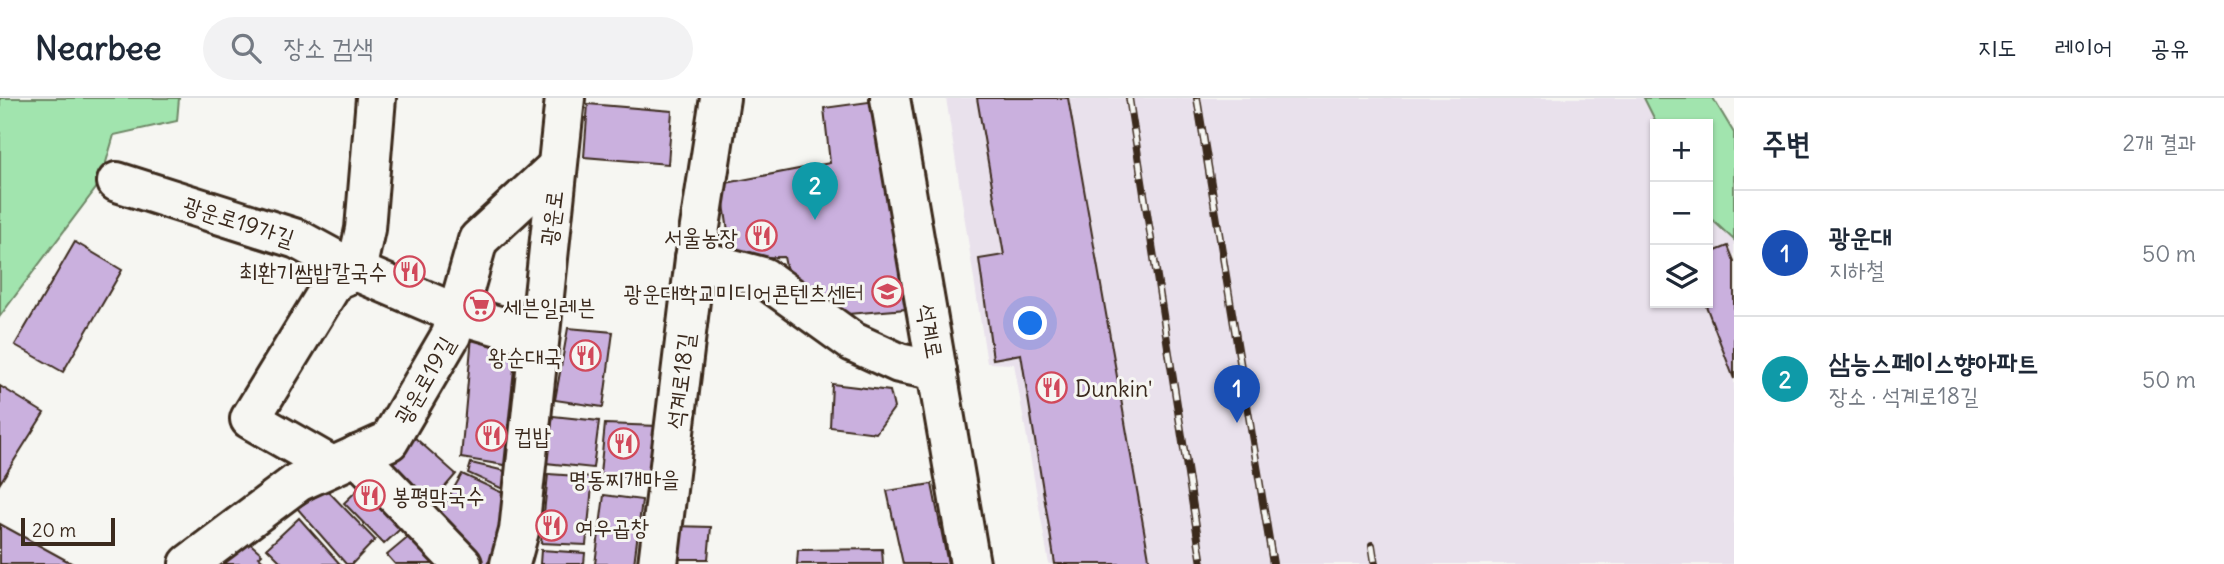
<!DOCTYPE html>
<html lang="ko">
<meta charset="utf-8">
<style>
:root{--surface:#fff;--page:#f2f2f3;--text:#1f2937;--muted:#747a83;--line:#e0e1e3;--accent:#b45309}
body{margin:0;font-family:Delius,"Poor Story",sans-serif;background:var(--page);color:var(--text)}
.controls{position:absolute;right:21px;top:21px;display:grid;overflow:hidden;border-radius:0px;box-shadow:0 2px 5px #0004}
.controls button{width:63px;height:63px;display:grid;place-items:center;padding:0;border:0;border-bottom:2px solid var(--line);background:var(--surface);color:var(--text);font:35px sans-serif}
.scale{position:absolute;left:21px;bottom:18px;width:94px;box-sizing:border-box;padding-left:7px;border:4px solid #3b2a1e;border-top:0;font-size:19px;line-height:24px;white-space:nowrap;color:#3b2a1e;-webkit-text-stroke:5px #f6f6f2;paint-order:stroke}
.you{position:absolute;left:1031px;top:226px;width:24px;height:24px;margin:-18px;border:5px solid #fff;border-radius:50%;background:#1a73e8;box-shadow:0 0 0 10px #1a73e833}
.badge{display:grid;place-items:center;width:46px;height:46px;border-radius:50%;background:var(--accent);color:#fff;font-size:23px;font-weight:700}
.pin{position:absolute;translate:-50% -58px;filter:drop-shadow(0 2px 4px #0008)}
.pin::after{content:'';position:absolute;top:37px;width:24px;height:21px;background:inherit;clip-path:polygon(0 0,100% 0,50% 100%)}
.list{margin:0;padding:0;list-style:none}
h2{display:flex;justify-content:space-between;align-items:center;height:91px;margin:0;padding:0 28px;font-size:30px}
h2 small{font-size:23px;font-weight:400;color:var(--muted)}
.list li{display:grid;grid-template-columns:46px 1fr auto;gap:21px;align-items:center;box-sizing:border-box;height:126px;padding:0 28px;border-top:2px solid var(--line)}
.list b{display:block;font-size:26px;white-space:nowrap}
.list p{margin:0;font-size:23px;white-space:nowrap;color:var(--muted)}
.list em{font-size:23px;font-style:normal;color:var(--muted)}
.icon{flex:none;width:38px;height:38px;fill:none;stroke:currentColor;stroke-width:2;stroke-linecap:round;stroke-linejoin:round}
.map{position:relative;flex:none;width:1734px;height:466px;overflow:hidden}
header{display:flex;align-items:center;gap:42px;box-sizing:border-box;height:98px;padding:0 35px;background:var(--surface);border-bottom:2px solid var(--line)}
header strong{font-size:33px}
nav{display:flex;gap:38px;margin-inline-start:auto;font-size:24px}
.search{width:490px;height:63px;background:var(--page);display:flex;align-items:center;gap:18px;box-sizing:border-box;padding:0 24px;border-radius:38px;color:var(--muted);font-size:26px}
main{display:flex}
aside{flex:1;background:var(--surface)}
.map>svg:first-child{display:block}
</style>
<header>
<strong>Nearbee</strong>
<div class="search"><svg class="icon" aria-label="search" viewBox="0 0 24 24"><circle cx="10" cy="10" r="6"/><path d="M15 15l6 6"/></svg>장소 검색</div>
<nav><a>지도</a><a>레이어</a><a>공유</a></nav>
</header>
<main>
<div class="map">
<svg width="1734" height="466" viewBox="0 0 1734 466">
<rect width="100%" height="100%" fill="#f6f6f2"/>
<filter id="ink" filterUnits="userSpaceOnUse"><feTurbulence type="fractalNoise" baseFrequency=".0143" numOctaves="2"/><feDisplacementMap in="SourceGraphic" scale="14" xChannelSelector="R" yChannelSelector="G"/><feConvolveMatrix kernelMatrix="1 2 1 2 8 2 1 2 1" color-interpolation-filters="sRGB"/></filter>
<g filter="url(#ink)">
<path fill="#e9e1ec" d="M946 0H1644L1657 26 1655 205H1708V118L1734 142V466H1049L1014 266 987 265Z"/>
<g fill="#a1e4ae" stroke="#6e8766" stroke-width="2">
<path d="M0 0H179L177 23 114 37 100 85 0 218Z"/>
<path d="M1644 0H1713L1734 35V142L1708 118V26H1657Z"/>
</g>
<g fill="#cab0de" stroke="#3b2a1e" stroke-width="2">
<path d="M977 0H1068L1150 466H1055L1021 256 993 261 979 161 1004 157Z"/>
<path d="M883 2 918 210 836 217 789 183 784 159 732 160 721 86 830 65 824 10Z"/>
<path d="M588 6 672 13 668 66 584 59Z"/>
<path d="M75 144 122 172 63 274 15 247Z"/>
<path d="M1728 148 1734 163V281L1705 205 1708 156Z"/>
<path d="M568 230 613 234 603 309 555 302Z"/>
<path d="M472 238 517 242 504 367 461 360Z"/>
<path d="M832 286 890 293 894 310 876 335 830 329Z"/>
<path d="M0 288 44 315 0 385Z"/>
<path d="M553 318 599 323 593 370 546 365Z"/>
<path d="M605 326 658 328 653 382 600 376Z"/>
<path d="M413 338 456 376 427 410 386 369Z"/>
<path d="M471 365 505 373 503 391 468 375Z"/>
<path d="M462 376 505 396 493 460 486 466H481L447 432 438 418Z"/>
<path d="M548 376 593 379 586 447 541 445Z"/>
<path d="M371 379 411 421 384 446 344 405Z"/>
<path d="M932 386 948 466H903L887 393Z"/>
<path d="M327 392 375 442 352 466H346L297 410Z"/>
<path d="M604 397 642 402 634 466H595Z"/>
<path d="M299 420 340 466H283L267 450Z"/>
<path d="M0 426 73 466H0Z"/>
<path d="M674 428 711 429 708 461H671Z"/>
<path d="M417 432 451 466H395L387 457Z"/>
<path d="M246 442 262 456 259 459 267 466H222Z"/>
<path d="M882 451 883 466H797L798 452Z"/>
<path d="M541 452 585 455 584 466H540Z"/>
</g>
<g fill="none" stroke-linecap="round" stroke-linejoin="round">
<defs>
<g id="minor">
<path d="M890 0 970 466"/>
<path d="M117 84 297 141 356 173 457 216 537 239"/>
<path d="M695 161 763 179 853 244 899 265 937 273"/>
<path d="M357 357 462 466"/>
<path d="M332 368 250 321 335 182 356 173 365 131 376 0"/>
<path d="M189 466 298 384 389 343 451 237 478 142 557 69"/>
<path d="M510 466 519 433 565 0"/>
<path d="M658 466 695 161 720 0"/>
</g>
</defs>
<use href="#minor" stroke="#3b2a1e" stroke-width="44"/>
<use href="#minor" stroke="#f6f6f2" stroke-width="38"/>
<defs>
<g id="rail">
<path d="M1129 0 1202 466"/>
<path d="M1197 0 1273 466"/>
<path d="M1372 447 1375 466"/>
</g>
</defs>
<use href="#rail" stroke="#3b2a1e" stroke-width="8"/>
<use href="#rail" stroke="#f6f6f2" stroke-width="5" stroke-dasharray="16" stroke-linecap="butt"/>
</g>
</g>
<defs>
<symbol id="restaurant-ring" viewBox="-11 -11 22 22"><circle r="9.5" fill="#f6f6f2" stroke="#d1495b" stroke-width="1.5"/><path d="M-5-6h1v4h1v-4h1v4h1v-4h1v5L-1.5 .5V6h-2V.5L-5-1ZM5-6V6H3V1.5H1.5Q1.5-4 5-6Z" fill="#d1495b"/></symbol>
<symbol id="university-ring" viewBox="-11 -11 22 22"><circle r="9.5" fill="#f6f6f2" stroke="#d1495b" stroke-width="1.5"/><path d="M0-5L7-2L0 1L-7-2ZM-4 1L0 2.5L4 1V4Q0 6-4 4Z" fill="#d1495b"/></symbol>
<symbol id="supermarket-ring" viewBox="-11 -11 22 22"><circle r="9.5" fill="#f6f6f2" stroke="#d1495b" stroke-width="1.5"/><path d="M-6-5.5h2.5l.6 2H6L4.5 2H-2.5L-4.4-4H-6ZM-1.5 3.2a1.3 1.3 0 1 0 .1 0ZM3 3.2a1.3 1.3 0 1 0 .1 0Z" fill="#d1495b"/></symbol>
</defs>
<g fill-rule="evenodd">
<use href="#restaurant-ring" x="744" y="120" width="35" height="35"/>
<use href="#restaurant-ring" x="392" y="156" width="35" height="35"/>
<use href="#university-ring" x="870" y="176" width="35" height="35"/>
<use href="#supermarket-ring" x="462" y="190" width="35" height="35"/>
<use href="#restaurant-ring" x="568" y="240" width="35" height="35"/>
<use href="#restaurant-ring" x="1034" y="272" width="35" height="35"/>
<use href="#restaurant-ring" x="474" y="320" width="35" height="35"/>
<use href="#restaurant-ring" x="606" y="328" width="35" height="35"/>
<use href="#restaurant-ring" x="352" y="380" width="35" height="35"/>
<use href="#restaurant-ring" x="534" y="410" width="35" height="35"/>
</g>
<g text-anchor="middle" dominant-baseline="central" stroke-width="6" stroke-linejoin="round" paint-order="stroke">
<g font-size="23" fill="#3b2a1e" stroke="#f6f6f2">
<text transform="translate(551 120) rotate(-83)">광운로</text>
<text transform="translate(239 123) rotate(18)">광운로19가길</text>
<text transform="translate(931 233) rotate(80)">석계로</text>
<text transform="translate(424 282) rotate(-60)">광운로19길</text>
<text transform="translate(680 283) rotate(-83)">석계로18길</text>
</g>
<g font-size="23" fill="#3b2a1e" stroke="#f6f6f2" text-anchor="start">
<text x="738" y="138" text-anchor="end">서울농장</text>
<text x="387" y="173" text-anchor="end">최환기쌈밥칼국수</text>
<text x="864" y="194" text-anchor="end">광운대학교미디어콘텐츠센터</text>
<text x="503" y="208">세븐일레븐</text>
<text x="562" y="258" text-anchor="end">왕순대국</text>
<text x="1075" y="290">Dunkin'</text>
<text x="514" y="337">컵밥</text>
<text x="624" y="380" text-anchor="middle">명동찌개마을</text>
<text x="392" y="397">봉평막국수</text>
<text x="575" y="428">여우곱창</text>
</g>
</g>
</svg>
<div class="controls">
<button>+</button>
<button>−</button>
<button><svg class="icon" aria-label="layers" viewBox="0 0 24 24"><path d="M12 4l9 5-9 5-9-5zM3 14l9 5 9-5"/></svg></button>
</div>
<div class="scale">20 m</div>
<div class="you"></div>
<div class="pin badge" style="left:1237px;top:325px;background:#1a4fb4">1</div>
<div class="pin badge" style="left:815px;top:122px;background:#0f9aa8">2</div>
</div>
<aside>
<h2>주변<small>2개 결과</small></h2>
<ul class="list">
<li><span class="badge" style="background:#1a4fb4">1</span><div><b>광운대</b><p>지하철</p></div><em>50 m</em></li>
<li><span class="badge" style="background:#0f9aa8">2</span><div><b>삼능스페이스향아파트</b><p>장소 · 석계로18길</p></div><em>50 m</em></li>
</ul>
</aside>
</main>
